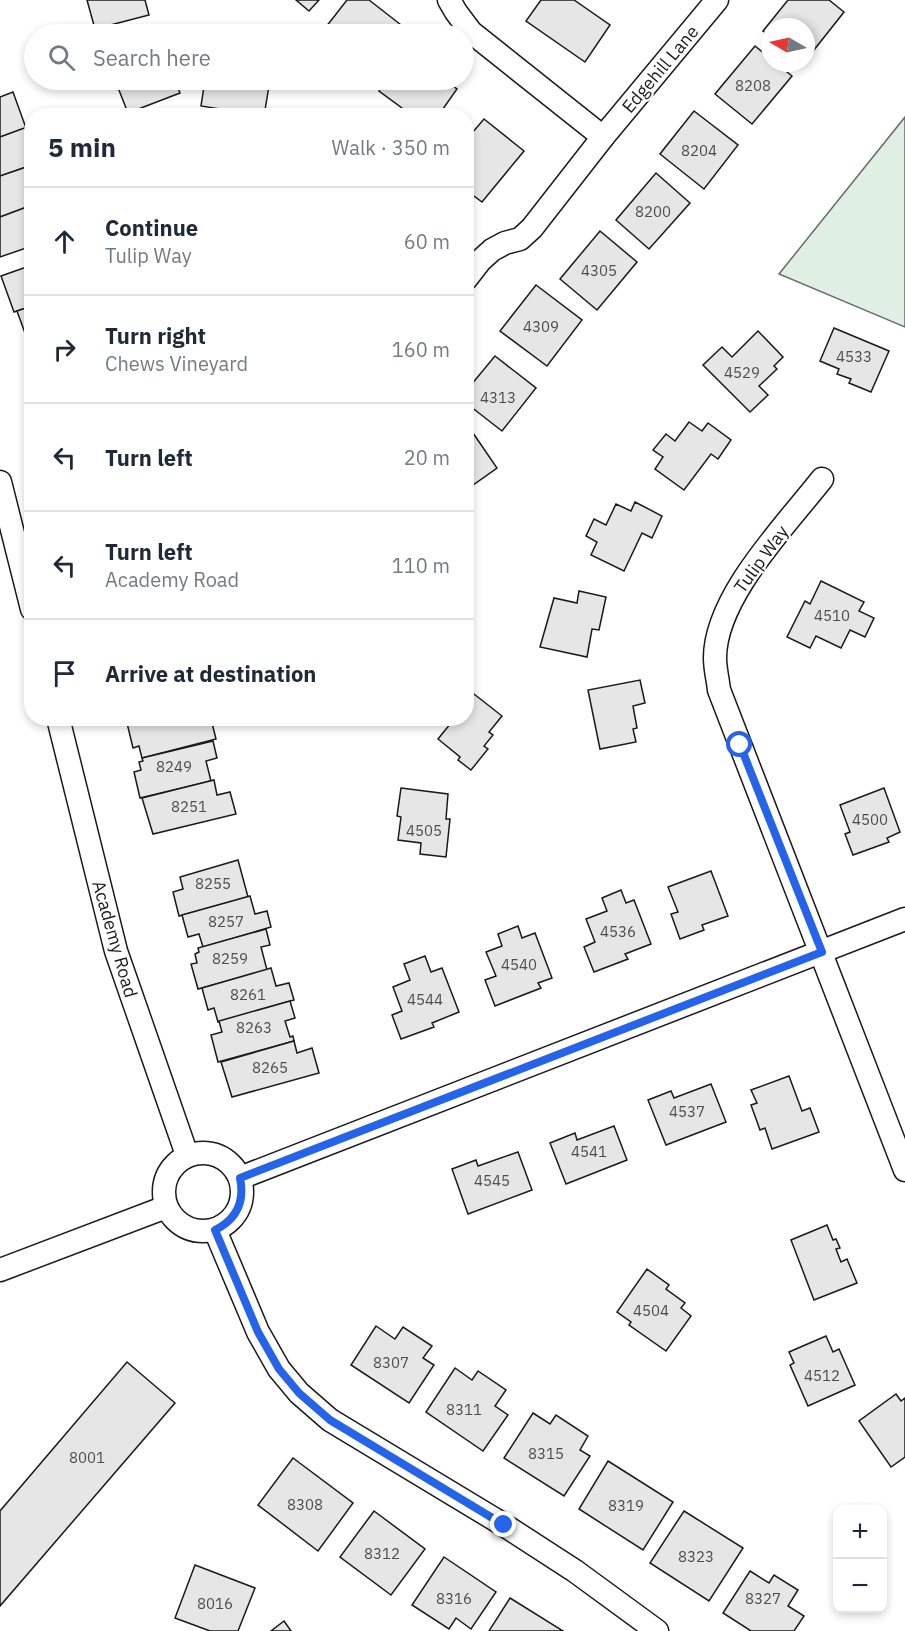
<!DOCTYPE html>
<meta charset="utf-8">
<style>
:root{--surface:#fff;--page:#f2f2f3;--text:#1f2937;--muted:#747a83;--line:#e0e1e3}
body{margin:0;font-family:"IBM Plex Sans",sans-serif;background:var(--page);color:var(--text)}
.controls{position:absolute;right:18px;bottom:18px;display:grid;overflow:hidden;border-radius:12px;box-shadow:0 3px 9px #0003}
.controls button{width:54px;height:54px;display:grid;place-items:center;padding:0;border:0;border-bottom:2px solid var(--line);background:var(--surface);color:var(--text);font:30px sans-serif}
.compass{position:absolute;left:761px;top:18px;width:54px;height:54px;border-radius:50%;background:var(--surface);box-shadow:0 3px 9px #0003;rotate:279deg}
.stop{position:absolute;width:18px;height:18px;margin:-14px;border:4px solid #2563eb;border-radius:50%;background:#fff}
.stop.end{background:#2563eb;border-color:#fff;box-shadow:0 2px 6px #0008}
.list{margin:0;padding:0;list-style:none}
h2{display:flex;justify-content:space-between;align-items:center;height:78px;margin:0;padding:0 24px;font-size:26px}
h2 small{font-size:20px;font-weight:400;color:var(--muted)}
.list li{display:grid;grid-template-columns:39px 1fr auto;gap:18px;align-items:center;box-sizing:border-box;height:108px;padding:0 24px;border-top:2px solid var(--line)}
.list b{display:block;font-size:22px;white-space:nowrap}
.list p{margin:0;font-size:20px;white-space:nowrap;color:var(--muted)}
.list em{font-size:20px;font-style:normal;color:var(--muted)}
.icon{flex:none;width:33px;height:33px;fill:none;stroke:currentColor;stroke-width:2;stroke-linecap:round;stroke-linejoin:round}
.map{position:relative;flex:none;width:905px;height:1631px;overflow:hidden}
.search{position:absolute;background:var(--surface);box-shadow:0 3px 9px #0003;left:24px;top:24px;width:450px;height:66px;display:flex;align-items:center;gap:15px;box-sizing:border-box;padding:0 21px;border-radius:33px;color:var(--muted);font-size:22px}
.panel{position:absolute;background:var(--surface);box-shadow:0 3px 9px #0003;left:24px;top:108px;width:450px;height:618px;border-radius:24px}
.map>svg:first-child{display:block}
</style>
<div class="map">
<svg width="905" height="1631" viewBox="0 0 905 1631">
<rect width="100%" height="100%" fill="#fff"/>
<path fill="#e0efe3" stroke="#6a6a6a" stroke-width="1.5" d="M905 117V327L779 274Z"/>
<g fill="#e6e6e6" stroke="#1a1a1a" stroke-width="1.5">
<path d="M87 0H145L149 15 95 29Z"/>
<path d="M296 0H319L309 11Z"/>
<path d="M347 0H369L405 28 400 34H326L322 32Z"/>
<path d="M541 0H574L610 25 585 62 526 21Z"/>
<path d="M788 0H829L844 12 806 60V27H770V36L763 31Z"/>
<path d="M755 46 770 58V63H776L792 76 752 124 715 94Z"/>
<path d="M115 80H175L180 93 128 113Z"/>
<path d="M205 80H270L264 116 201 106Z"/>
<path d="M387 80H444L457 89 438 116H413L379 91Z"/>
<path d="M13 92 26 128 0 137V97Z"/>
<path d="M694 111 738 145 704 189 660 154Z"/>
<path d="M484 119 524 151 482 202 466 190V140Z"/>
<path d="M27 127 32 139V165L0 176V137Z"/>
<path d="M32 165V205L0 217V176Z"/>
<path d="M656 173 690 203 649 249 616 220Z"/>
<path d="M32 205V246L0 257V217Z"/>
<path d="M600 231 637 262 597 310 560 279Z"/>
<path d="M32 265V306L14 312 1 276Z"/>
<path d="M536 285 582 320 547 366 500 331Z"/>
<path d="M32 306V331L25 333 17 311Z"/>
<path d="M834 328 889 351 871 392 849 383 851 379 837 374 839 369 820 361Z"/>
<path d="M758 331 783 357 774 366 777 369 759 386 768 395 750 412 703 365 722 347 732 357Z"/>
<path d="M495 356 536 388 502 431 466 403V391Z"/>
<path d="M689 422 702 431 708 423 731 440 718 459 711 454 684 490 655 469 663 457 653 450 666 434 675 441Z"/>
<path d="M473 433 497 468 466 490V438Z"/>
<path d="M635 502 662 516 652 538 642 533 624 571 591 555 597 542 586 536 594 519 606 525 616 504 631 511Z"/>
<path d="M821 581 864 602 859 611 874 618 865 637 850 630 841 648 816 636 810 648 787 637 805 601 810 604Z"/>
<path d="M579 591 606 597 599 630 592 629 587 657 540 647 554 598 577 603Z"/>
<path d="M640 680 645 703 633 706 637 728 633 729 636 742 600 749 588 690Z"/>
<path d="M474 694 502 716 489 732 493 735 484 746 488 749 471 770 458 760 460 757 438 739 455 718H466V704Z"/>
<path d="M123 718H147L124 724Z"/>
<path d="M147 718H201L202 725 212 723 216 739 142 758 139 746 133 748 127 723Z"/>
<path d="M213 741 217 758 206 761 211 781 140 798 134 772 141 770 139 762 143 761 142 758Z"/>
<path d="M214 780 217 795 230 792 236 814 153 834 142 798Z"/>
<path d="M401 788 448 794 446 819H450L446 857 420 854 421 843 398 840 401 817 397 816Z"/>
<path d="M884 788 900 832 887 838 889 842 853 855 845 834 850 832 840 805Z"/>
<path d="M238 860 248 897 179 916 173 892 183 889 180 877Z"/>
<path d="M711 871 728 916 702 925 704 930 680 939 671 914 678 912 668 887Z"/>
<path d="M621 890 626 903 634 900 651 944 625 954 628 959 594 972 584 947 595 942 586 919 607 911 602 898Z"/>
<path d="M250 896 255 914 267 911 271 927 203 947 199 934 188 937 182 915Z"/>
<path d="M518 926 522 938 535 933 552 978 538 983 541 988 495 1006 485 980 496 976 486 952 502 946 498 934Z"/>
<path d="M266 929 270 945 261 947 267 970 198 989 191 964 197 963 195 954 199 952 198 948Z"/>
<path d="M425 956 431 972 442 968 459 1012 432 1023 434 1027 401 1039 392 1015 402 1011 393 987 410 980 404 964Z"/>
<path d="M271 968 276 986 289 983 294 1000 218 1022 214 1008 208 1010 202 988Z"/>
<path d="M290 1001 295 1018 285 1021 290 1037 293 1036 294 1041 218 1062 211 1035 222 1032 219 1021Z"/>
<path d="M294 1041 297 1053 312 1048 319 1073 232 1097 221 1062Z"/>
<path d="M789 1076 802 1111 810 1108 819 1132 772 1149 765 1128 760 1130 751 1105 757 1103 751 1090Z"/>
<path d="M711 1084 726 1122 666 1145 648 1100 671 1091 674 1098Z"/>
<path d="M614 1126 627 1160 566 1184 550 1143 575 1133 577 1140Z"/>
<path d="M518 1152 532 1190 468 1214 452 1169 476 1160 478 1166Z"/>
<path d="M827 1225 833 1240 836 1239 840 1248 836 1249 841 1262 847 1259 857 1283 814 1300 791 1240Z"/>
<path d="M647 1269 669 1285 666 1289 685 1303 681 1308 691 1316 666 1351 629 1325 631 1322 617 1312Z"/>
<path d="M376 1326 395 1339 403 1327 432 1346 423 1358 434 1365 409 1403 351 1365Z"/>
<path d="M826 1336 833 1352 839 1349 855 1385 808 1406 790 1365 794 1363 789 1352Z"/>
<path d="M127 1362 175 1403 0 1606V1511Z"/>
<path d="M455 1368 472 1380 478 1371 506 1390 495 1406 508 1415 483 1451 426 1412Z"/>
<path d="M896 1394 901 1401 905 1398V1457L891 1467 859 1421Z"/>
<path d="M533 1413 550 1424 556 1415 588 1436 580 1450 590 1456 564 1496 504 1458Z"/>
<path d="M293 1458 353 1503 318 1551 258 1505Z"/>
<path d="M608 1461 673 1502 643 1550 579 1509Z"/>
<path d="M374 1511 425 1549 391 1595 340 1557Z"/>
<path d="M684 1511 743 1548 709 1601 650 1563Z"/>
<path d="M444 1557 496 1592 471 1629 456 1618 449 1629 412 1605Z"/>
<path d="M195 1565 255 1588 238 1631H210L175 1618Z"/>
<path d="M750 1571 769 1583 774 1575 798 1590 788 1606 804 1616 794 1631H751L723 1613Z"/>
<path d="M510 1598 563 1631H489Z"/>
<path d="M284 1621 291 1631H271Z"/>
</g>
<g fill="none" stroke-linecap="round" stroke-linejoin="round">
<defs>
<g id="street">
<path d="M449 0 456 12 471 32 603 137"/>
<path d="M466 279 480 261 492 250 505 243 520 239 532 228 603 137 717 0"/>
<path d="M822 479C786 525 715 597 715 658 715 669 718 680 719 690L905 1170"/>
<path d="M0 482 32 609"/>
<path d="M58 718 116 951 187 1155"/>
<circle cx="203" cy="1192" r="39"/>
<path d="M240 1178 905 919"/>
<path d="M215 1230 258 1332 279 1369 299 1393 330 1420 504 1525 575 1571 657 1631"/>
<path d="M0 1270 166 1207"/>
</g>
</defs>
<use href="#street" stroke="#1a1a1a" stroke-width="25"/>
<use href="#street" stroke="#fff" stroke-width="22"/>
</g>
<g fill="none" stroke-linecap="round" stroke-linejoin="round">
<path stroke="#2563eb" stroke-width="8" d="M504 1525 330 1420 299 1393 279 1369 258 1332 215 1230C237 1219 245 1202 240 1178L822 952 740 745"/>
</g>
<g text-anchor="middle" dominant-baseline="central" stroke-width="4.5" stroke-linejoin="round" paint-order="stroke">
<g font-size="15" fill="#4d4d4d">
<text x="753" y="85">8208</text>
<text x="699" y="150">8204</text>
<text x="653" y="211">8200</text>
<text x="599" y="270">4305</text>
<text x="541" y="326">4309</text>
<text x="854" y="356">4533</text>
<text x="742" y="372">4529</text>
<text x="498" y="397">4313</text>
<text x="832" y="615">4510</text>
<text x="174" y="766">8249</text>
<text x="189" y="806">8251</text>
<text x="870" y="819">4500</text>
<text x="424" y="830">4505</text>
<text x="213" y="883">8255</text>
<text x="226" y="921">8257</text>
<text x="618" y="931">4536</text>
<text x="230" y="958">8259</text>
<text x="519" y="964">4540</text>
<text x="248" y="994">8261</text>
<text x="425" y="999">4544</text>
<text x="254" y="1027">8263</text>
<text x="270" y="1067">8265</text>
<text x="687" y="1111">4537</text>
<text x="589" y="1151">4541</text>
<text x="492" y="1180">4545</text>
<text x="651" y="1310">4504</text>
<text x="391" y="1362">8307</text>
<text x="822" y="1375">4512</text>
<text x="464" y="1409">8311</text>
<text x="546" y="1453">8315</text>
<text x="87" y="1457">8001</text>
<text x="305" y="1504">8308</text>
<text x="626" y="1505">8319</text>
<text x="382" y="1553">8312</text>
<text x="696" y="1556">8323</text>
<text x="454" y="1598">8316</text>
<text x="763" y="1598">8327</text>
<text x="215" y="1603">8016</text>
</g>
<g font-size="18" fill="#1a1a1a" stroke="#fff">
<text transform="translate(660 69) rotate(-50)">Edgehill Lane</text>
<text transform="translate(761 559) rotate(-54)">Tulip Way</text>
<text transform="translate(115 939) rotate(74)">Academy Road</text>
</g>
</g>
</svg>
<div class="controls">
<button>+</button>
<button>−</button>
</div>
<svg class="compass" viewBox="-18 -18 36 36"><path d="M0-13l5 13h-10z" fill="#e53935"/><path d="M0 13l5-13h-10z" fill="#747a83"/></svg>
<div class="stop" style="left:740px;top:745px"></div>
<div class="stop end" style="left:504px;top:1525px"></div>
<div class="search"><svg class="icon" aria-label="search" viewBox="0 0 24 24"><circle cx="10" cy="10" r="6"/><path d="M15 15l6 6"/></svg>Search here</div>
<section class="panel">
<h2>5 min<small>Walk · 350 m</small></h2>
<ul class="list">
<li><svg class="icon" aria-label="ahead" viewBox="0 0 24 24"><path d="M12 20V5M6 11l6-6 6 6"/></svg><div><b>Continue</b><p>Tulip Way</p></div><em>60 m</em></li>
<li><svg class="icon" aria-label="right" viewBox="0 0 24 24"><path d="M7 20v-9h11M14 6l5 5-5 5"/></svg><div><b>Turn right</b><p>Chews Vineyard</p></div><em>160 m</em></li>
<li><svg class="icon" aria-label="left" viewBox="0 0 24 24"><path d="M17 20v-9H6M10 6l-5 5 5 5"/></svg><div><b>Turn left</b></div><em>20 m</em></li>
<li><svg class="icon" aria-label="left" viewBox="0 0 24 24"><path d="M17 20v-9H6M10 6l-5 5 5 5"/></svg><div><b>Turn left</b><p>Academy Road</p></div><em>110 m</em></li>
<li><svg class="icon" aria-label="arrive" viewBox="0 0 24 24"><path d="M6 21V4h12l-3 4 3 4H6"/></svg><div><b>Arrive at destination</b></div></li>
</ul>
</section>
</div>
